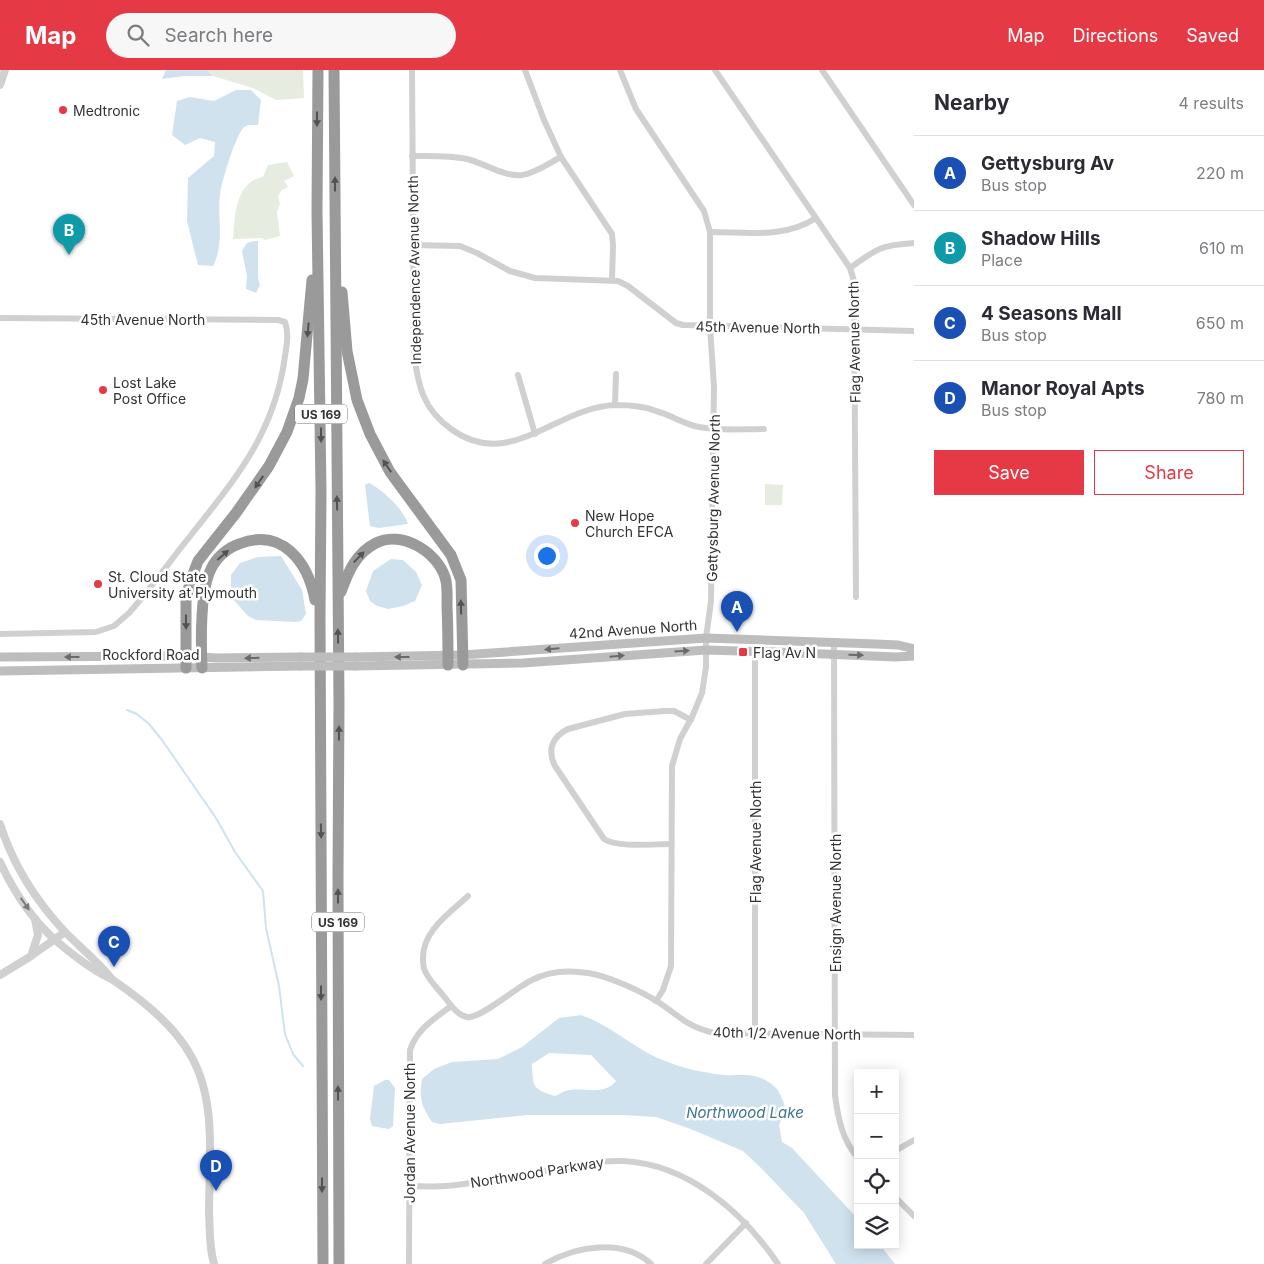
<!DOCTYPE html>
<meta charset="utf-8">
<style>
:root{--surface:#fff;--page:#f7f7f7;--text:#2b2b33;--muted:#7c7c81;--line:#e1e1e2;--accent:#e63946}
body{margin:0;font-family:Inter,sans-serif;background:var(--page);color:var(--text)}
.controls{position:absolute;right:15px;bottom:15px;display:grid;overflow:hidden;border-radius:0px;box-shadow:0 2px 12px #0003}
.controls button{width:45px;height:45px;display:grid;place-items:center;padding:0;border:0;border-bottom:1px solid var(--line);background:var(--surface);color:var(--text);font:25px sans-serif}
.you{position:absolute;left:546px;top:485px;width:18px;height:18px;margin:-12px;border:4px solid #fff;border-radius:50%;background:#1a73e8;box-shadow:0 0 0 8px #1a73e833}
.badge{display:grid;place-items:center;width:32px;height:32px;border-radius:50%;background:var(--accent);color:#fff;font-size:16px;font-weight:700}
.pin{position:absolute;translate:-50% -41px;filter:drop-shadow(0 1px 2px #0008)}
.pin::after{content:'';position:absolute;top:26px;width:18px;height:15px;background:inherit;clip-path:polygon(0 0,100% 0,50% 100%)}
.list{margin:0;padding:0;list-style:none}
h2{display:flex;justify-content:space-between;align-items:center;height:65px;margin:0;padding:0 20px;font-size:21px}
h2 small{font-size:16px;font-weight:400;color:var(--muted)}
.list li{display:grid;grid-template-columns:32px 1fr auto;gap:15px;align-items:center;box-sizing:border-box;height:75px;padding:0 20px;border-top:1px solid var(--line)}
.list b{display:block;font-size:19px;white-space:nowrap}
.list p{margin:0;font-size:16px;white-space:nowrap;color:var(--muted)}
.list em{font-size:16px;font-style:normal;color:var(--muted)}
.actions{display:flex;gap:10px;padding:15px 20px}
.actions a{flex:1;padding:11px 0;border:1px solid var(--accent);border-radius:0px;text-align:center;font-size:18px;color:var(--accent)}
.actions .main{background:var(--accent);color:#fff}
.icon{flex:none;width:28px;height:28px;fill:none;stroke:currentColor;stroke-width:2;stroke-linecap:round;stroke-linejoin:round}
.map{position:relative;flex:none;width:914px;height:1194px;overflow:hidden}
header{display:flex;align-items:center;gap:30px;box-sizing:border-box;height:70px;padding:0 25px;background:var(--accent);color:#fff}
header strong{font-size:24px}
nav{display:flex;gap:28px;margin-inline-start:auto;font-size:18px}
.search{width:350px;height:45px;background:var(--page);display:flex;align-items:center;gap:12px;box-sizing:border-box;padding:0 18px;border-radius:28px;color:var(--muted);font-size:19px}
main{display:flex}
aside{flex:1;background:var(--surface)}
.map>svg:first-child{display:block}
</style>
<header>
<strong>Map</strong>
<div class="search"><svg class="icon" aria-label="search" viewBox="0 0 24 24"><circle cx="10" cy="10" r="6"/><path d="M15 15l6 6"/></svg>Search here</div>
<nav><a>Map</a><a>Directions</a><a>Saved</a></nav>
</header>
<main>
<div class="map">
<svg width="914" height="1194" viewBox="0 0 914 1194">
<rect width="100%" height="100%" fill="#fff"/>
<g fill="#e6ecdf">
<path d="M207 0H303L304 28 276 30 253 18 213 6Z"/>
<path d="M287 92 294 106 284 111 288 117 282 120 278 126 280 134 277 142 280 166 265 170 262 168 233 169C235 150 234 124 252 111 255 109 260 108 263 107L268 95Z"/>
<path d="M765 414 783 415 782 435H765Z"/>
</g>
<g fill="#cfe2ee" fill-rule="evenodd">
<path d="M166 0H207L213 6H185L162 9Z"/>
<path d="M236 20H251L261 30 258 55C252 55 247 54 243 58 235 68 222 110 220 124 217 149 225 172 213 196L198 195 187 151 188 108 214 86 215 72 200 68 185 75 172 65 177 31 190 27 214 31Z"/>
<path d="M254 171H258V208L260 215 256 223 246 219 247 206 242 181 247 173Z"/>
<path d="M369 413C383 420 404 440 408 454L379 458 370 456 365 415Z"/>
<path d="M281 486 302 520 306 544 301 551 295 552 256 550 248 546 231 527V505L240 493 258 487Z"/>
<path d="M391 489 403 490 416 502 422 515 415 531 403 536 388 539 377 536 370 531 366 521 373 501Z"/>
<path d="M581 945C613 956 636 981 668 992 686 999 705 1003 724 1005 737 1006 748 1003 761 1008 779 1016 780 1023 786 1039L779 1055 782 1072 792 1078 858 1149V1175H880L895 1194H836L804 1143 761 1098 743 1081 688 1058 656 1047 623 1045H527L440 1054 432 1052C421 1035 419 1029 422 1009L434 999 452 992 498 989 522 977 559 948ZM549 983 591 985 616 1011C605 1025 586 1018 570 1020 565 1020 560 1024 555 1026 532 1019 533 1017 532 994Z"/>
<path d="M385 1010H389L395 1018 393 1056 389 1059 372 1056 370 1049 374 1016Z"/>
</g>
<g fill="none" stroke-linecap="round" stroke-linejoin="round">
<path stroke="#cfe2ee" stroke-width="2" d="M127 640 137 644 149 654 162 670 216 748 235 782 263 821 266 858 279 916 285 964 293 984 303 996"/>
<g stroke="#d0d0d0" stroke-width="6">
<path d="M412 0 414 283C418 316 423 339 451 359 510 402 556 337 615 335 628 335 644 336 656 341 671 345 684 354 699 357 719 361 743 359 764 359"/>
<path d="M525 0 544 50 561 87 612 164 613 176 612 210"/>
<path d="M620 0 636 39 704 141 710 162V257L714 317 711 531 706 568V597L702 623 692 647 680 669 672 696 671 896 663 920 656 931"/>
<path d="M715 0 850 198 854 211 856 527"/>
<path d="M822 0 914 135"/>
<path d="M412 86C430 86 449 85 467 89 484 93 504 107 522 105 536 103 549 93 561 87"/>
<path d="M710 162C746 162 784 169 816 148"/>
<path d="M413 175 460 176 477 183 510 201 535 208 618 211 628 216 676 253 683 255 914 261"/>
<path d="M850 198C876 179 881 175 914 173"/>
<path d="M0 248 278 250 285 252C289 263 287 274 285 286 275 362 237 407 191 465 170 491 151 518 129 543L114 556 96 562 0 564"/>
<path d="M518 305 535 364"/>
<path d="M615 335 616 304"/>
<path d="M834 572 835 1025C838 1048 842 1070 858 1088"/>
<path d="M671 774C654 774 618 778 604 769L555 696C547 680 552 667 568 659L625 644 665 641H674L691 650"/>
<path d="M468 826C450 843 422 861 423 889 423 893 423 899 426 903 430 911 437 918 442 924 449 932 456 945 467 947 479 950 518 916 532 910 549 901 569 900 588 903 608 906 641 921 658 932 680 946 685 956 714 963L914 965"/>
<path d="M755 963V581"/>
<path d="M895 1081 914 1070"/>
<path d="M408 1116C421 1116 434 1117 446 1116 479 1113 512 1106 544 1101 570 1096 596 1090 623 1091 688 1094 743 1142 778 1194"/>
<path d="M895 1127 914 1146"/>
<path d="M409 1194 410 980C417 959 434 949 451 936"/>
<path d="M545 1194C576 1176 623 1168 651 1194"/>
<path d="M706 1194 746 1153"/>
</g>
<g stroke="#d0d0d0" stroke-width="8">
<path d="M0 15 5 0"/>
<path d="M0 754C13 795 35 830 65 862 80 877 97 891 111 908"/>
<path d="M0 792C13 820 31 848 54 869 68 881 84 894 100 903 104 906 109 907 113 910 141 929 175 956 191 986 217 1031 209 1091 209 1142 210 1160 209 1177 214 1194"/>
<path d="M31 886 38 865 35 849"/>
<path d="M0 905 28 888 65 862"/>
</g>
<g stroke="#bdbdbd" stroke-width="9">
<path d="M0 587 186 586 216 588 301 587"/>
<path d="M355 587 462 585 706 568 876 574 898 575 914 579"/>
<path d="M355 596 523 593 706 580 777 582 895 587 914 586"/>
<path d="M0 601 301 596"/>
</g>
<g stroke="#9a9a9a" stroke-width="11">
<path d="M318 0 317 141 321 422 320 547 323 1194"/>
<path d="M334 0 339 633 338 806 339 1194"/>
<path d="M342 222 347 281 357 330 370 364 390 402 451 485 461 510 463 595"/>
<path d="M341 522C348 502 356 483 376 473 402 460 437 482 445 507 448 516 447 527 447 537 448 557 448 576 448 595"/>
<path d="M186 598V530L190 512 198 491 236 443 269 396 287 362 299 328 303 309 312 210"/>
<path d="M202 598C201 573 200 520 211 499 216 488 227 478 239 474 282 457 308 492 315 530"/>
</g>
<g stroke="#bdbdbd" stroke-width="9">
<path d="M301 587H355"/>
<path d="M301 596H355"/>
</g>
</g>
<defs><path id="oneway-solid" d="M-6-.8H1V-3.2L6.5 0L1 3.2V.8H-6Z" transform="scale(1.25)"/></defs>
<g fill="#525252">
<use href="#oneway-solid" transform="translate(317 49) rotate(90)"/>
<use href="#oneway-solid" transform="translate(335 114) rotate(-90)"/>
<use href="#oneway-solid" transform="translate(308 260) rotate(95)"/>
<use href="#oneway-solid" transform="translate(321 365) rotate(90)"/>
<use href="#oneway-solid" transform="translate(387 396) rotate(-124)"/>
<use href="#oneway-solid" transform="translate(259 412) rotate(125)"/>
<use href="#oneway-solid" transform="translate(337 433) rotate(-91)"/>
<use href="#oneway-solid" transform="translate(223 485) rotate(-41)"/>
<use href="#oneway-solid" transform="translate(359 487) rotate(-46)"/>
<use href="#oneway-solid" transform="translate(461 537) rotate(-91)"/>
<use href="#oneway-solid" transform="translate(186 552) rotate(89)"/>
<use href="#oneway-solid" transform="translate(338 566) rotate(-91)"/>
<use href="#oneway-solid" transform="translate(339 663) rotate(-90)"/>
<use href="#oneway-solid" transform="translate(321 761) rotate(89)"/>
<use href="#oneway-solid" transform="translate(338 826) rotate(-90)"/>
<use href="#oneway-solid" transform="translate(321 923) rotate(90)"/>
<use href="#oneway-solid" transform="translate(338 1023) rotate(-90)"/>
<use href="#oneway-solid" transform="translate(322 1115) rotate(90)"/>
</g>
<g fill="#6a6a6a">
<use href="#oneway-solid" transform="translate(552 579) rotate(175)"/>
<use href="#oneway-solid" transform="translate(682 581) rotate(-3)"/>
<use href="#oneway-solid" transform="translate(856 585) rotate(2)"/>
<use href="#oneway-solid" transform="translate(617 586) rotate(-5)"/>
<use href="#oneway-solid" transform="translate(72 587) rotate(180)"/>
<use href="#oneway-solid" transform="translate(402 587) rotate(180)"/>
<use href="#oneway-solid" transform="translate(252 588) rotate(179)"/>
</g>
<use fill="#7a7a7a" href="#oneway-solid" transform="translate(25 834) rotate(55)"/>
<g fill="#e63946" stroke="#fff" stroke-width="2">
<circle cx="63" cy="40" r="5"/>
<circle cx="103" cy="320" r="5"/>
<circle cx="575" cy="453" r="5"/>
<circle cx="98" cy="514" r="5"/>
<rect x="738" y="577" width="10" height="10" rx="2.5"/>
</g>
<g text-anchor="middle" dominant-baseline="central" stroke-width="5" stroke-linejoin="round" paint-order="stroke">
<g fill="#fff" stroke="#707070" stroke-width="1">
<rect x="295" y="334.5" width="52" height="19" rx="4"/>
<rect x="312" y="842.5" width="52" height="19" rx="4"/>
</g>
<g font-size="12" font-weight="bold" fill="#333">
<text x="321" y="344">US 169</text>
<text x="338" y="852">US 169</text>
</g>
<g font-size="14" fill="#333" stroke="#fff" text-anchor="start">
<text x="73" y="40">Medtronic</text>
<text x="113" y="312">Lost Lake<tspan x="113" dy="16">Post Office</tspan></text>
<text x="585" y="445">New Hope<tspan x="585" dy="16">Church EFCA</tspan></text>
<text x="108" y="506">St. Cloud State<tspan x="108" dy="16">University at Plymouth</tspan></text>
<text x="753" y="582">Flag Av N</text>
</g>
<g font-size="14" fill="#333" stroke="#fff">
<text transform="translate(414 200) rotate(-91)">Independence Avenue North</text>
<text x="143" y="249">45th Avenue North</text>
<text transform="translate(758 257) rotate(1)">45th Avenue North</text>
<text transform="translate(854 272) rotate(-91)">Flag Avenue North</text>
<text transform="translate(713 428) rotate(-89)">Gettysburg Avenue North</text>
<text transform="translate(633 559) rotate(-4)">42nd Avenue North</text>
<text x="151" y="584">Rockford Road</text>
<text transform="translate(755 772) rotate(-90)">Flag Avenue North</text>
<text transform="translate(835 833) rotate(-90)">Ensign Avenue North</text>
<text transform="translate(787 963) rotate(1)">40th 1/2 Avenue North</text>
<text transform="translate(409 1063) rotate(-90)">Jordan Avenue North</text>
<text transform="translate(537 1102) rotate(-9)">Northwood Parkway</text>
</g>
<g font-size="15" font-style="italic" fill="#3f7597" stroke="#fff">
<text x="745" y="1042">Northwood Lake</text>
</g>
</g>
</svg>
<div class="controls">
<button>+</button>
<button>−</button>
<button><svg class="icon" aria-label="locate" viewBox="0 0 24 24"><circle cx="12" cy="12" r="6"/><path d="M12 2v4M12 18v4M2 12h4M18 12h4"/></svg></button>
<button><svg class="icon" aria-label="layers" viewBox="0 0 24 24"><path d="M12 4l9 5-9 5-9-5zM3 14l9 5 9-5"/></svg></button>
</div>
<div class="you"></div>
<div class="pin badge" style="left:737px;top:562px;background:#1a4fb4">A</div>
<div class="pin badge" style="left:69px;top:185px;background:#0f9aa8">B</div>
<div class="pin badge" style="left:114px;top:897px;background:#1a4fb4">C</div>
<div class="pin badge" style="left:216px;top:1121px;background:#1a4fb4">D</div>
</div>
<aside>
<h2>Nearby<small>4 results</small></h2>
<ul class="list">
<li><span class="badge" style="background:#1a4fb4">A</span><div><b>Gettysburg Av</b><p>Bus stop</p></div><em>220 m</em></li>
<li><span class="badge" style="background:#0f9aa8">B</span><div><b>Shadow Hills</b><p>Place</p></div><em>610 m</em></li>
<li><span class="badge" style="background:#1a4fb4">C</span><div><b>4 Seasons Mall</b><p>Bus stop</p></div><em>650 m</em></li>
<li><span class="badge" style="background:#1a4fb4">D</span><div><b>Manor Royal Apts</b><p>Bus stop</p></div><em>780 m</em></li>
</ul>
<div class="actions"><a class="main">Save</a><a>Share</a></div>
</aside>
</main>
